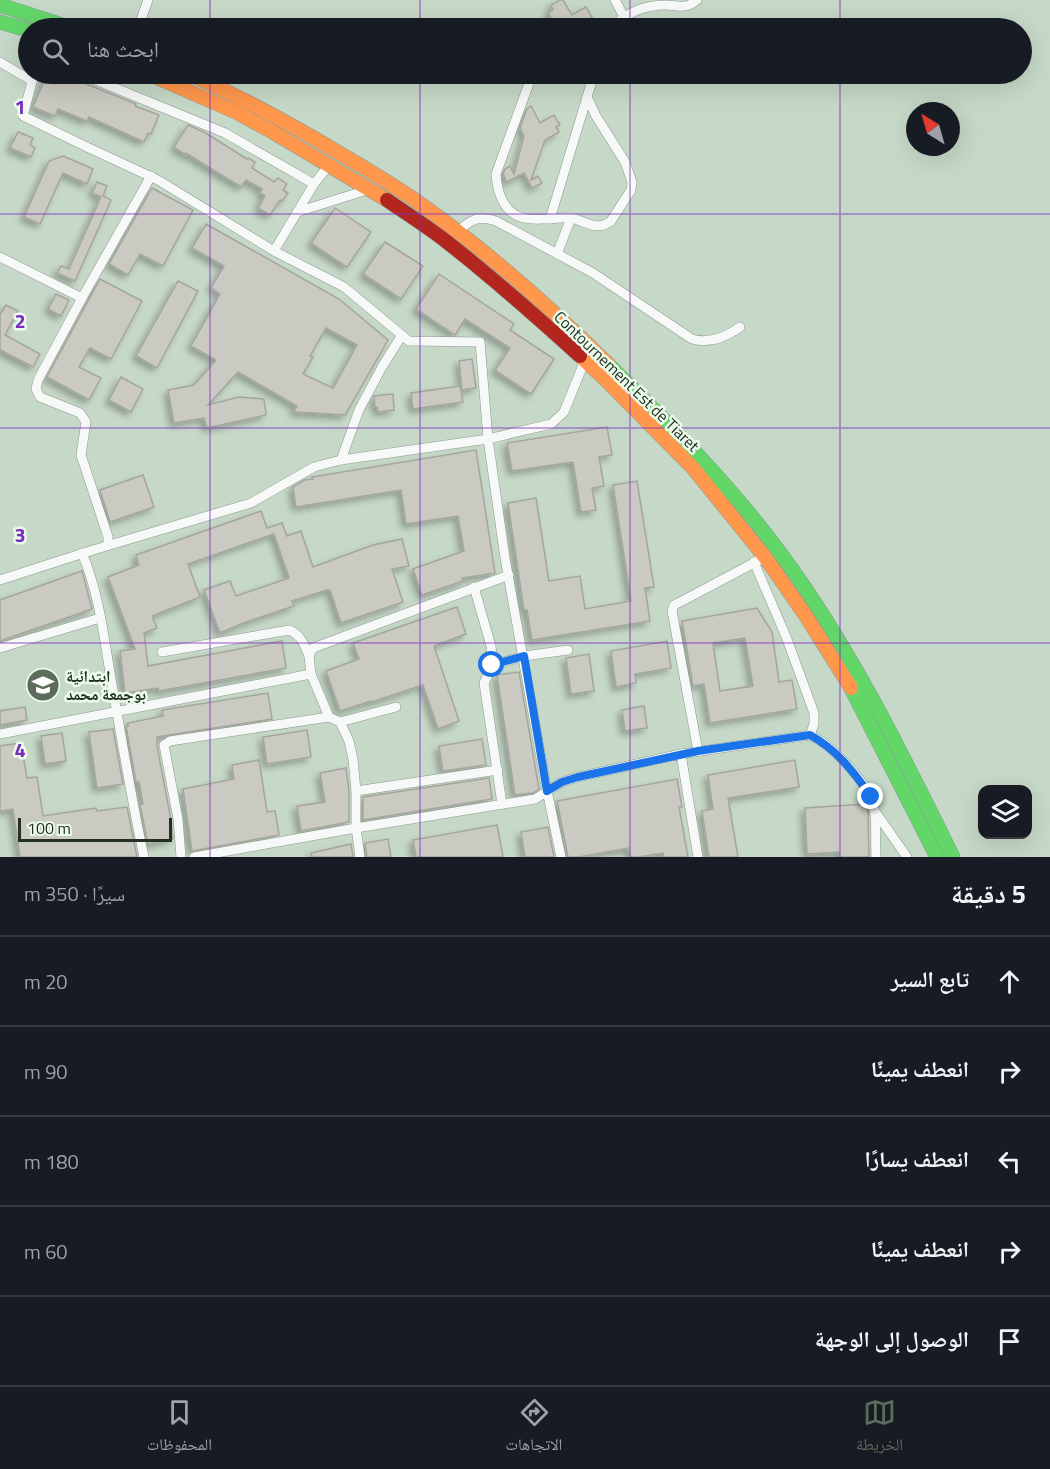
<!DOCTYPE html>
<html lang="ar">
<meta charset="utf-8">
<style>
:root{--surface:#171b24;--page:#20242c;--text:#f1f3f6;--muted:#9ea1a6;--line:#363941;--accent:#5d6b5d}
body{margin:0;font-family:"Titillium Web","Noto Naskh Arabic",sans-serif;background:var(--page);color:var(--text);direction:rtl}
.controls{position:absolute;right:18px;bottom:18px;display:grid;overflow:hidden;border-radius:12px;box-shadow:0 6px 24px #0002}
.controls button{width:54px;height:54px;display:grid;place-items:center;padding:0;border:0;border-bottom:2px solid var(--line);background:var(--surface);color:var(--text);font:30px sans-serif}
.compass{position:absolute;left:906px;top:102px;width:54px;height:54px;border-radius:50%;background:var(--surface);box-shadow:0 6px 24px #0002;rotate:323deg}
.scale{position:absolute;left:18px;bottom:15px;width:154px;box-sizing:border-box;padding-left:6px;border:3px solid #243024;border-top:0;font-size:16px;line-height:21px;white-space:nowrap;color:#243024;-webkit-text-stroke:4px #ebfbeb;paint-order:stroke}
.stop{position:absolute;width:18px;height:18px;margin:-14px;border:4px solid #1a73e8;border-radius:50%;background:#fff}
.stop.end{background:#1a73e8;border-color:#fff;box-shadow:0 2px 6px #0008}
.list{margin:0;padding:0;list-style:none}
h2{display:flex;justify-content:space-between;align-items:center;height:78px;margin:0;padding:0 24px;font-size:26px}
h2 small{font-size:20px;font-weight:400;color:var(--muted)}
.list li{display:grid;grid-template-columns:39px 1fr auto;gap:18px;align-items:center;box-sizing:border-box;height:90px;padding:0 24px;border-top:2px solid var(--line)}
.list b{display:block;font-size:22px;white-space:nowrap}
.list em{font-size:20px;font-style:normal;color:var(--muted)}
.icon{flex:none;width:33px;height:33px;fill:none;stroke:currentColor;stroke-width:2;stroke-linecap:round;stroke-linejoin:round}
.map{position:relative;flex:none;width:1050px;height:857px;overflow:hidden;direction:ltr}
.search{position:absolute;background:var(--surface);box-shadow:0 6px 24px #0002;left:18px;right:18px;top:18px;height:66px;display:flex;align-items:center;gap:15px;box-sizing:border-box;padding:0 21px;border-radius:33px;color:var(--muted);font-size:22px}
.sheet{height:528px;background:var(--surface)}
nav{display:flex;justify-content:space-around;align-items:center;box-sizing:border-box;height:84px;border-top:2px solid var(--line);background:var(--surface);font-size:16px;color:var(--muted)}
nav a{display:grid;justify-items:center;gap:3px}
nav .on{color:var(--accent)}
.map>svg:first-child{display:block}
</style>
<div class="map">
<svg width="1050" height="857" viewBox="0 0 1050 857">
<defs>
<filter id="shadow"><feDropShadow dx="-4" dy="4" stdDeviation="3" flood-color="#0004"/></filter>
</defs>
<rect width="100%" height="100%" fill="#c6d8c7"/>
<g fill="#cacac2" stroke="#a4a59c" stroke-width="1.5" fill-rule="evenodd" filter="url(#shadow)">
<path d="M560 0H563L572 15 586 7 592 17 588 20 591 25 586 28H557L548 13 553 10 551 5Z"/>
<path d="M47 74H61L124 99 136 104 135 106 159 115 151 134 148 133 144 142 89 117 87 121 58 109 55 116 33 107Z"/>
<path d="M531 106 540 123 554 115 560 125 556 127 559 132 545 140 531 180 538 176 542 183 532 188 524 173 507 182 503 174 505 169 510 166 514 174 524 136 520 128 527 109Z"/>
<path d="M188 125 204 132 247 159 248 158 255 162 252 168 274 182 278 178 287 184 283 190 288 193 282 201 280 200 270 215 258 208 265 196 260 193 262 189 246 180 241 187 186 153V155L174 147Z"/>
<path d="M18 132 33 138 30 145 35 148 31 157 10 148Z"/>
<path d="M63 156 93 169 87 184 63 173 40 224 24 217 49 161Z"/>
<path d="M97 182 107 186 103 196 111 200 75 281 57 273 61 266 69 269 101 197 92 193Z"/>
<path d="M152 188 193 210 163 266 140 254 128 275 109 264Z"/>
<path d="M335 208 371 232 347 267 311 243Z"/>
<path d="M206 224 339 299 388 340 345 415 294 412 297 406 238 372 208 405 239 397 264 399 266 415 207 428 204 418 174 423 168 390 194 385 216 360 191 346 220 294 211 288 224 266 192 248ZM326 328 357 345 333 388 303 374 313 357 310 356Z"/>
<path d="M385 242 423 266 401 299 363 274Z"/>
<path d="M439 274 514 324 510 330 554 359 531 394 495 370 510 348 465 319 455 335 416 309Z"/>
<path d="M100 279 142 301 111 359 90 348 79 367 101 378 89 400 47 377Z"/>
<path d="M178 281 198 291 157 368 136 356Z"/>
<path d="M56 294 69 300 61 316 48 309Z"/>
<path d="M6 305 18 311 5 335 40 354 33 367 0 350V315Z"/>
<path d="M472 359 476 388 462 390 459 361Z"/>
<path d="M121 377 143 389 131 412 109 400Z"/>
<path d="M460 386 463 402 413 409 411 393Z"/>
<path d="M393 394 394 410 378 412 377 407H375L374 396Z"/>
<path d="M607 427 612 455 599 457 604 486 592 488 596 510 581 512 573 462 512 471 507 443Z"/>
<path d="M476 450 495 573 462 578 463 581 422 595 413 569 464 551 458 516 406 524 401 490 296 507 293 487 304 480 313 479 312 477Z"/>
<path d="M143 475 154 507 110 522 100 490Z"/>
<path d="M637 481 654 587 645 588 650 621 532 640 527 610H524L508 503 536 498 549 581 580 576 585 609 631 601 613 485Z"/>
<path d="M261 511 267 528 282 523 287 536 301 531 313 567 373 545 402 539 409 566 392 569 403 602 341 623 330 590H327L292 601 294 606 246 622 220 633 204 590 230 581 236 596 289 578 274 534 188 564 200 597 152 616 157 628 144 633 148 666 282 641 286 668 159 691 158 688 125 693 120 651 135 649 108 577 139 565 136 555Z"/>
<path d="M82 571 92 609 0 641V600Z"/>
<path d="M457 607 466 634 434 646 459 721 438 729 423 685 372 702 371 701 340 711 326 671 359 659 353 643Z"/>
<path d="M757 608 772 632 779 682 792 680 797 709 710 723 704 684 693 686 682 621ZM745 638 753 686 720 691 713 643Z"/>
<path d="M667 641 671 668 635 674 636 683 616 687 611 651Z"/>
<path d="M589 654 594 691 571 694 566 658Z"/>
<path d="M519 672 539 789 533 793 515 795 497 675Z"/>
<path d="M268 693 272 719 157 737V746L171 820 173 839 148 844 140 805 143 804 139 782H136L126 726H128V723L163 716 162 710Z"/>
<path d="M644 706 647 728 625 731 622 710Z"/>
<path d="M25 707 27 720 0 725V711Z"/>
<path d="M113 729 123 784 97 788 89 732Z"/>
<path d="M307 730 311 757 267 764 263 737Z"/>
<path d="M62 733 66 761 45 764 41 736Z"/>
<path d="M482 739 486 765 443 771 439 746Z"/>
<path d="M21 743 27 778 37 777 43 816 96 808 97 811 127 807 137 857H20L13 809 0 811V746Z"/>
<path d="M259 760 267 812 275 811 279 835 192 851 183 789 234 779 232 765Z"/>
<path d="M795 760 799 787 728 798 738 857H709L702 811 713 809 708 775Z"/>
<path d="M346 768 349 791V822L301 831 297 806 325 802 320 773Z"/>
<path d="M489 778 492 799 363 820V797Z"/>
<path d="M677 779 682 807H679L688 857H664L663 853 639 857H630L628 848 579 857H568L557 801Z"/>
<path d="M866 804 868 812 869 857H840L839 852 807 854 805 808Z"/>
<path d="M497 825 503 857H416L413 840Z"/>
<path d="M548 827 554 857H525L521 832Z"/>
<path d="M388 839 391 857H367L365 843Z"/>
<path d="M351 844 353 857H312L311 853Z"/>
</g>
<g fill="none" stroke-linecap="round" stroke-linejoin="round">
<defs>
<g id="street">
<path d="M615 0 624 17"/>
<path d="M138 28 148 0"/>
<path d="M612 28C625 13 645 5 665 5 678 5 686 10 697 0"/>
<path d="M0 62 32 81"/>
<path d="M34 74 23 116 89 148 158 180 274 251 314 184"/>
<path d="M81 74 225 133 314 184 329 165"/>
<path d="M532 75 496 174C497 192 504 214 524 218 531 220 540 219 548 219 555 219 564 217 571 218 586 221 596 232 611 221L631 190 632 182 625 162 596 116 587 97"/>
<path d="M297 212 367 190"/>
<path d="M550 219 594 74"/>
<path d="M457 232C471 220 477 215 496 221L593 273 692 339C709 344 726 337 740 327"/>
<path d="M557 254 571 218"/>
<path d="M0 257 82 298"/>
<path d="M341 460 359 410 382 367 402 335"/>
<path d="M108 545V537L81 455 86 422 80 413 40 397 36 389 38 380 82 298 151 176"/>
<path d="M82 553C99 593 104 637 111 679 122 739 131 798 144 857"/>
<path d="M754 562 787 639 814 713V724L810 735"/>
<path d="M0 580 93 550 251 503 314 467 341 460 488 439 480 342 409 341 344 287 274 251"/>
<path d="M474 587 491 646 493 665 484 683 502 804"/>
<path d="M0 648 100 618"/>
<path d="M162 652 289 630C301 635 304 644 309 656"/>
<path d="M493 665 524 656 568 650"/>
<path d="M311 674 309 656 313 648 509 575"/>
<path d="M340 722 396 707"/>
<path d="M0 734 311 674 329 717 340 722 349 741 353 759 356 791V828L360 857"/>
<path d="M698 751 672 611 674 605 684 600 765 557"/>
<path d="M681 754 810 735C816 738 822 741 826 745 843 759 871 787 874 809 877 825 875 841 876 857"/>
<path d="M356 791 498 770"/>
<path d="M874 810 907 857"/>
<path d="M181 857 178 819 164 745 170 741 329 717"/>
<path d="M194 857 356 828 535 799 562 782 578 777 681 754 698 857"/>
<path d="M561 857 547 791 505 558 488 439 551 424 564 412 585 360"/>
</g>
<g id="fast">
<path d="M0 5 71 28"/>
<path d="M0 22 28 30"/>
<path d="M609 365C671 426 732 487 783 557 851 649 902 754 953 857"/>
<path d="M851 688 937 857"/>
</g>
<g id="slow">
<path d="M149 74 236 112 271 131 387 200"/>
<path d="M189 74C239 96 287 122 334 150 363 167 392 184 419 203 487 251 550 307 609 365"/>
<path d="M580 356 604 378 693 468 765 557 806 616 851 688"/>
</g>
<path id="jam" d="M387 200C407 214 428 227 447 242 493 278 537 317 580 356"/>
</defs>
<use href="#street" stroke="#8b998c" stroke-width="10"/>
<use href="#fast" stroke="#849c95" stroke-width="15"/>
<use href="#slow" stroke="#849c95" stroke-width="15"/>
<use href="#jam" stroke="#849c95" stroke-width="15"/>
<use href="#street" stroke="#f6f9f7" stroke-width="9"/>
<use href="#fast" stroke="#63d668" stroke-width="14"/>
<use href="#slow" stroke="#ff974d" stroke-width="14"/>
<use href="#jam" stroke="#b3261e" stroke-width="14"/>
</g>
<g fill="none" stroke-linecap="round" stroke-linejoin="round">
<path stroke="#1a73e8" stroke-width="8" d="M492 665 524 656 547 791 562 782 578 777 698 751 810 735C836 749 855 773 871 797"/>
</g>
<path fill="none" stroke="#7b2cbf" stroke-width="1.5" stroke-opacity="0.55" d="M210 0V28M420 0V28M630 0V28M840 0V28M210 74V857M420 74V857M630 74V857M840 74V857M0 214H1050M0 428H1050M0 643H1050"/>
<defs>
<symbol id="school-disc" viewBox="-11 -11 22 22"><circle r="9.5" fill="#5d6b5d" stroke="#ebfbeb"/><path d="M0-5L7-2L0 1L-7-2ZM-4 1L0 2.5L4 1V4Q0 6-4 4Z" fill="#fff"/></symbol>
</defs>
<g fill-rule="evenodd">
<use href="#school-disc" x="24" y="666" width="38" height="38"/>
</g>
<g text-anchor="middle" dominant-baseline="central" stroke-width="5" stroke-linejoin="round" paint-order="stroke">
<g font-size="16" fill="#243024" stroke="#ebfbeb">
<text transform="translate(627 381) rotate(44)">Contournement Est de Tiaret</text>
</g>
<g font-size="16" font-weight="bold" fill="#243024" stroke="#ebfbeb" text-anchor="start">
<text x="66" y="676">ابتدائية<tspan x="66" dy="18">بوجمعة محمد</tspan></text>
</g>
</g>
<g font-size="20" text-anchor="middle" font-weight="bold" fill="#7b2cbf" stroke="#ebfbeb" stroke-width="5" stroke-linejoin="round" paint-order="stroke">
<text x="20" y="114">1</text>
<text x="20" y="328">2</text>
<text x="20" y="542">3</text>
<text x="20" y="757">4</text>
</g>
</svg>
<div class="controls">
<button><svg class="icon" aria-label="layers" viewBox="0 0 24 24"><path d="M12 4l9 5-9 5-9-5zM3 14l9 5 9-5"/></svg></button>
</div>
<svg class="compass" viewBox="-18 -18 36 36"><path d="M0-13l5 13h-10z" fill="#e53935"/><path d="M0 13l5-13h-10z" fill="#9ea1a6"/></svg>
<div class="scale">100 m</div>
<div class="stop" style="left:492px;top:665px"></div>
<div class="stop end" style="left:871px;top:797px"></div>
<div class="search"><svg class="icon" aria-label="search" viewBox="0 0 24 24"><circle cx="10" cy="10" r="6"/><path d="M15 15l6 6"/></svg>ابحث هنا</div>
</div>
<section class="sheet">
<h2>5 دقيقة<small>سيرًا · 350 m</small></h2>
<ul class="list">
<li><svg class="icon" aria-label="ahead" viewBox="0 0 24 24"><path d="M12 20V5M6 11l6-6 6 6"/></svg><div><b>تابع السير</b></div><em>20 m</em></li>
<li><svg class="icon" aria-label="right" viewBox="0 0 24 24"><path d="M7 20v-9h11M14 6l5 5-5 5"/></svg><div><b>انعطف يمينًا</b></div><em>90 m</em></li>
<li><svg class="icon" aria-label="left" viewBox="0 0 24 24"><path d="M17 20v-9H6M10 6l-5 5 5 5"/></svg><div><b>انعطف يسارًا</b></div><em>180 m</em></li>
<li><svg class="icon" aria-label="right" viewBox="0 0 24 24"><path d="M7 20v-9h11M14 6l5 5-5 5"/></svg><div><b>انعطف يمينًا</b></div><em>60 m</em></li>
<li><svg class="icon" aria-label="arrive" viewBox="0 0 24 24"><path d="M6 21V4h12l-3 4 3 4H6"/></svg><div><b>الوصول إلى الوجهة</b></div></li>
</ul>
</section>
<nav>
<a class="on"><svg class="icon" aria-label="map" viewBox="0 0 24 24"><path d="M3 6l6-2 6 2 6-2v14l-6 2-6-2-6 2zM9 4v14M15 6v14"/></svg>الخريطة</a>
<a><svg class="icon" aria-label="directions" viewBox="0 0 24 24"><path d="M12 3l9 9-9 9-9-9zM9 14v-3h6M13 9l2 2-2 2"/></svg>الاتجاهات</a>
<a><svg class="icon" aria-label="saved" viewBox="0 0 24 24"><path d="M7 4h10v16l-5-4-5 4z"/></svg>المحفوظات</a>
</nav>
